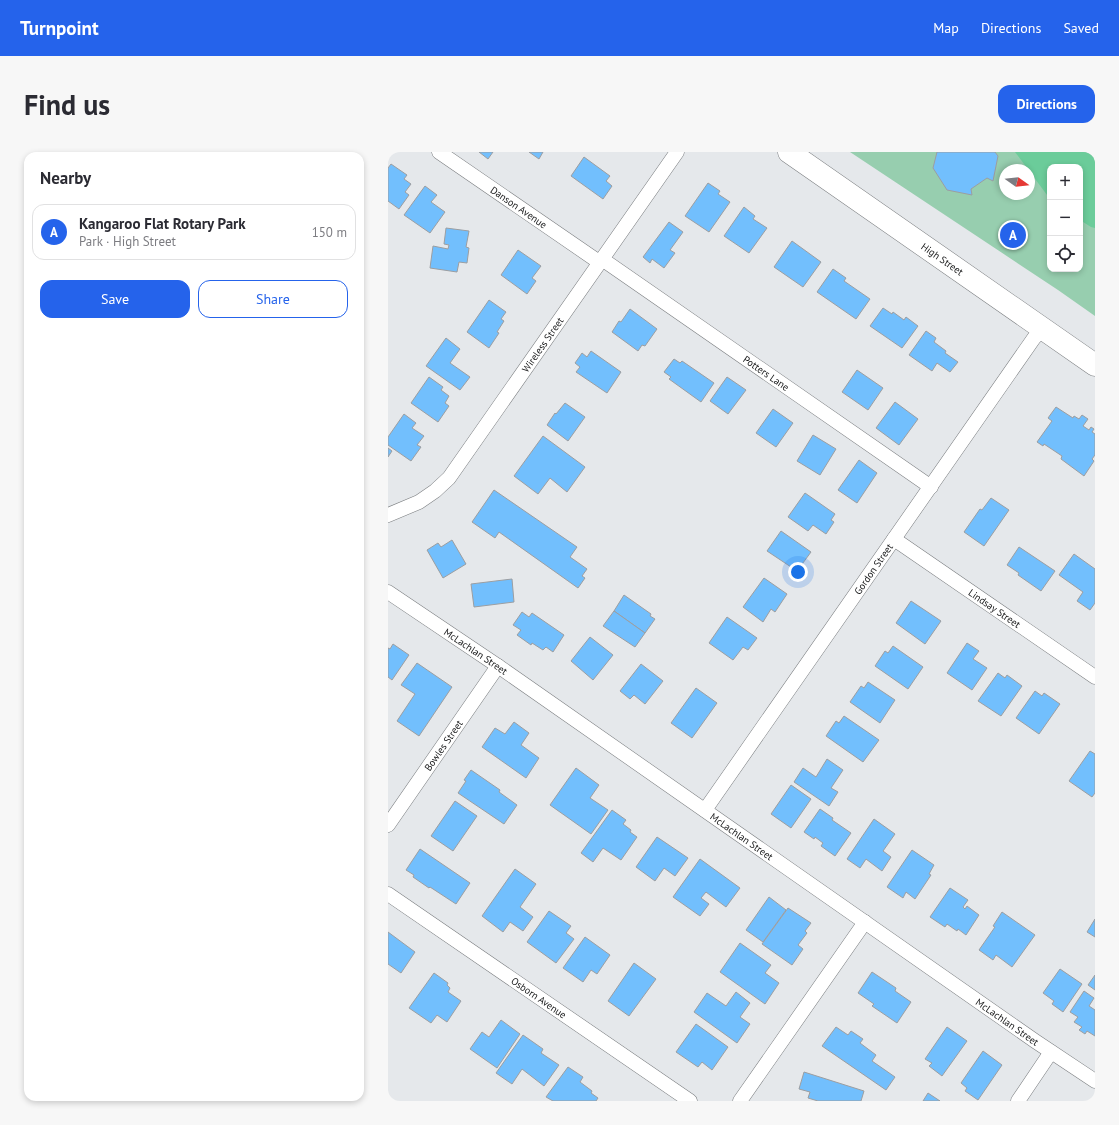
<!DOCTYPE html>
<meta charset="utf-8">
<style>
:root{--surface:#fff;--page:#f7f7f7;--text:#2b2b33;--muted:#7c7c81;--line:#e1e1e2;--accent:#2563eb}
body{margin:0;font-family:"PT Sans",sans-serif;background:var(--page);color:var(--text)}
.controls{position:absolute;right:12px;top:12px;display:grid;overflow:hidden;border-radius:8px;box-shadow:0 2px 6px #0003}
.controls button{width:36px;height:36px;display:grid;place-items:center;padding:0;border:0;border-bottom:1px solid var(--line);background:var(--surface);color:var(--text);font:20px sans-serif}
.compass{position:absolute;left:611px;top:12px;width:36px;height:36px;border-radius:50%;background:var(--surface);box-shadow:0 2px 6px #0003;rotate:105deg}
.you{position:absolute;left:410px;top:420px;width:14px;height:14px;margin:-10px;border:3px solid #fff;border-radius:50%;background:#1a73e8;box-shadow:0 0 0 6px #1a73e833}
.badge{display:grid;place-items:center;width:26px;height:26px;border-radius:50%;background:var(--accent);color:#fff;font-size:13px;font-weight:700}
.pin{position:absolute;translate:-50% -50%;border:2px solid #fff;box-shadow:0 1px 4px #0006}
.list{margin:0;padding:0;list-style:none}
h2{display:flex;justify-content:space-between;align-items:center;height:52px;margin:0;padding:0 16px;font-size:17px}
h2 small{font-size:13px;font-weight:400;color:var(--muted)}
.list li{display:grid;grid-template-columns:26px 1fr auto;gap:12px;align-items:center;box-sizing:border-box;height:56px;margin:0 8px 8px;padding:0 8px;border:1px solid var(--line);border-radius:12px}
.list b{display:block;font-size:15px;white-space:nowrap}
.list p{margin:0;font-size:13px;white-space:nowrap;color:var(--muted)}
.list em{font-size:13px;font-style:normal;color:var(--muted)}
.actions{display:flex;gap:8px;padding:12px 16px}
.actions a{flex:1;padding:9px 0;border:1px solid var(--accent);border-radius:12px;text-align:center;font-size:14px;color:var(--accent)}
.actions .main{background:var(--accent);color:#fff}
.icon{flex:none;width:22px;height:22px;fill:none;stroke:currentColor;stroke-width:2;stroke-linecap:round;stroke-linejoin:round}
.map{position:relative;flex:none;width:707px;height:949px;overflow:hidden;border-radius:12px}
header{display:flex;align-items:center;gap:24px;box-sizing:border-box;height:56px;padding:0 20px;background:var(--accent);color:#fff}
header strong{font-size:19px}
nav{display:flex;gap:22px;margin-inline-start:auto;font-size:14px}
.intro{display:flex;align-items:center;justify-content:space-between;box-sizing:border-box;height:96px;padding:0 24px}
h1{margin:0;font-size:28px}
.button{padding:10px 18px;border-radius:12px;background:var(--accent);color:#fff;font-size:14px;font-weight:700}
main{display:flex;gap:24px;padding:0 24px}
aside{flex:1;background:var(--surface);border-radius:12px;box-shadow:0 2px 6px #0003}
.map>svg:first-child{display:block}
</style>
<header>
<strong>Turnpoint</strong>
<nav><a>Map</a><a>Directions</a><a>Saved</a></nav>
</header>
<div class="intro"><h1>Find us</h1><a class="button">Directions</a></div>
<main>
<aside>
<h2>Nearby<small></small></h2>
<ul class="list">
<li><span class="badge">A</span><div><b>Kangaroo Flat Rotary Park</b><p>Park · High Street</p></div><em>150 m</em></li>
</ul>
<div class="actions"><a class="main">Save</a><a>Share</a></div>
</aside>
<div class="map">
<svg width="707" height="949" viewBox="0 0 707 949">
<rect width="100%" height="100%" fill="#e5e8eb"/>
<path fill="#97ceaf" fill-rule="evenodd" d="M462 0H707V164L670 138ZM662 15H692V117H662ZM617 18H641V42H617Z"/>
<path fill="#6bcc9a" d="M627 0H707V76L703 75 692 68V15H662V47Z"/>
<g fill="#72bffd" stroke="#9c9ea1">
<path d="M91 0H105L100 7Z"/>
<path d="M141 0H155L151 7Z"/>
<path d="M549 0H607L610 4 605 29 599 26 583 37 584 43 559 38 545 16Z"/>
<path d="M196 5 222 24 218 29 224 34 215 47 183 24Z"/>
<path d="M3 12 19 23 16 27 23 32 17 40 21 43 11 57 0 49V16Z"/>
<path d="M320 31 332 39 330 42 342 50 321 80 297 64Z"/>
<path d="M37 34 49 43 43 50 57 60 42 81 16 63Z"/>
<path d="M356 55 367 64 365 67 379 76 361 101 336 84Z"/>
<path d="M281 70 295 80 282 98 287 101 276 116 264 107 262 111 255 105Z"/>
<path d="M58 76 81 79 78 95 81 96 79 111 71 110 69 120 42 116 45 94 60 97 61 93 56 92Z"/>
<path d="M404 89 433 110 415 135 386 115Z"/>
<path d="M130 98 153 114 144 126 148 129 139 142 113 123Z"/>
<path d="M445 117 458 126 456 129 482 147 468 167 429 140Z"/>
<path d="M101 148 118 160 113 167 116 169 109 180 111 181 101 196 79 180Z"/>
<path d="M495 156 504 162 505 160 516 168 518 165 530 174 514 196 482 174Z"/>
<path d="M242 157 269 177 257 194 254 193 250 199 224 180 231 169 233 170Z"/>
<path d="M538 179 548 186 546 190 558 199 557 201 570 210 562 220 549 211 544 219 521 203Z"/>
<path d="M58 186 72 197 62 211 82 225 72 238 38 214Z"/>
<path d="M203 199 233 220 219 241 188 220 192 215 187 211 194 201 199 205Z"/>
<path d="M286 207 292 211 294 209 326 231 313 250 281 227 283 225 276 220Z"/>
<path d="M469 218 495 236 480 258 454 240Z"/>
<path d="M41 225 55 235 53 238 61 244 57 251 61 254 50 270 23 251Z"/>
<path d="M339 225 358 238 340 262 322 249Z"/>
<path d="M507 250 530 267 511 293 488 276Z"/>
<path d="M177 251 197 265 180 289 159 273 167 261 168 262Z"/>
<path d="M668 255 685 266 686 264 691 267 694 263 700 267 695 274 701 278 703 275 706 277 704 280 707 282V303L704 307 706 309 696 324 673 307 674 304 656 292 655 294 649 290 664 269 660 266Z"/>
<path d="M385 257 405 271 388 295 368 281Z"/>
<path d="M16 262 28 271 24 276 36 284 29 293 33 295 23 309 0 293V285Z"/>
<path d="M425 283 448 297 432 323 409 309Z"/>
<path d="M155 284 197 315 179 340 162 326 150 342 126 324Z"/>
<path d="M0 296 4 299 0 305Z"/>
<path d="M471 308 489 321 469 351 450 338Z"/>
<path d="M106 338 189 395 182 405 199 417 194 424 197 426 190 436 111 380 107 386 84 370Z"/>
<path d="M417 341 447 362 443 368 446 370 438 382 425 373 420 379 400 365Z"/>
<path d="M603 346 621 358 596 394 576 380 592 357 594 358Z"/>
<path d="M393 379 423 400 409 419 379 399Z"/>
<path d="M64 388 78 412 55 426 39 398 50 391 53 395Z"/>
<path d="M631 395 667 419 653 439 630 423 631 421 619 413Z"/>
<path d="M686 402 707 417V451L702 458 689 449 695 440 671 423Z"/>
<path d="M376 426 399 442 387 460 383 457 375 470 355 455Z"/>
<path d="M124 427 126 450 86 455 83 432Z"/>
<path d="M236 443 263 462 262 464 267 467 257 481 226 459Z"/>
<path d="M523 449 553 469 537 492 508 471Z"/>
<path d="M226 459 257 481 247 495 215 474Z"/>
<path d="M134 460 141 465 144 461 176 483 165 500 158 495 155 498 144 491 143 493 129 483 133 478 125 473Z"/>
<path d="M339 465 369 486 360 498 355 495 345 508 321 491Z"/>
<path d="M202 485 225 503 205 528 183 509Z"/>
<path d="M579 491 591 499 585 507 599 516 584 538 559 521Z"/>
<path d="M5 492 21 503 4 528 0 525V496L2 497Z"/>
<path d="M505 494 535 515 520 537 487 514 497 499 500 501Z"/>
<path d="M29 511 64 535 31 584 9 569 27 542 13 533Z"/>
<path d="M253 512 275 529 257 552 246 543 242 547 232 539Z"/>
<path d="M610 521 617 526 619 523 634 534 613 564 590 549Z"/>
<path d="M480 530 507 548 492 571 462 550 473 534 476 536Z"/>
<path d="M308 536 329 551 304 586 283 571Z"/>
<path d="M647 539 654 544 656 541 672 552 651 582 628 566Z"/>
<path d="M456 564 491 588 475 610 438 584 448 569 451 571Z"/>
<path d="M126 570 141 581 133 593 151 606 138 626 94 595 107 576 117 582Z"/>
<path d="M702 599 707 602V641L704 645 681 629Z"/>
<path d="M439 607 455 618 443 636 450 640 441 654 406 630 415 616 428 625Z"/>
<path d="M188 616 211 633 202 646 220 658 203 682 162 653Z"/>
<path d="M83 618 112 638 111 640 129 653 116 672 70 641 78 629 76 628Z"/>
<path d="M403 633 423 647 403 676 383 662Z"/>
<path d="M67 649 89 664 65 699 43 684Z"/>
<path d="M432 657 445 666 444 668 463 681 447 704 433 694 435 691 427 685 426 687 416 680Z"/>
<path d="M224 658 238 668 235 672 243 678 242 680 249 685 233 708 215 696 205 710 193 701Z"/>
<path d="M486 667 507 682 495 699 503 705 494 719 478 707 472 716 459 707Z"/>
<path d="M269 685 300 706 287 724 276 716 267 729 248 715Z"/>
<path d="M32 697 82 731 68 752 42 735 41 736 25 725 26 723 18 718Z"/>
<path d="M524 698 546 713 541 722 543 723 527 747 518 740 515 746 499 735Z"/>
<path d="M312 707 352 736 338 755 318 740 313 746 321 752 312 764 285 745Z"/>
<path d="M127 717 148 732 132 755 145 765 135 779 122 770 115 780 94 764Z"/>
<path d="M562 736 580 748 575 755 577 757 579 754 591 763 578 783 570 777 569 779 559 772 557 775 542 765Z"/>
<path d="M381 745 398 758 375 790 358 778Z"/>
<path d="M400 756 423 771 417 779 419 781 410 793 415 797 404 813 374 792Z"/>
<path d="M161 759 183 774 178 781 186 787 168 811 139 790Z"/>
<path d="M614 760 647 783 624 815 608 803 605 808 591 798 607 775 605 774Z"/>
<path d="M707 767V785L699 780Z"/>
<path d="M0 780 27 800 13 821 0 812Z"/>
<path d="M197 785 222 803 209 822 203 818 195 830 175 816Z"/>
<path d="M352 791 383 813 377 821 391 831 377 852 332 820Z"/>
<path d="M246 811 268 827 241 864 220 849Z"/>
<path d="M672 817 694 832 675 860 664 852 666 849 655 841Z"/>
<path d="M484 820 508 836 507 839 523 850 509 871 484 854 486 852 470 841Z"/>
<path d="M46 821 60 831 59 833 62 836 60 840 73 849 59 870 49 863 43 871 21 856Z"/>
<path d="M707 823V838L700 833Z"/>
<path d="M696 839 706 846 701 854 707 858V884L699 879 697 882 691 878 694 875 686 870 690 865 682 860Z"/>
<path d="M348 840 362 851 352 865 362 872 349 891 306 860 319 841 338 854Z"/>
<path d="M113 868 132 882 109 916 82 897 94 880 101 885Z"/>
<path d="M308 872 340 895 324 918 314 910 310 915 288 900Z"/>
<path d="M448 875 460 883 463 879 475 887 472 891 488 903 484 909 507 925 498 938 434 894Z"/>
<path d="M559 875 579 889 554 924 541 914 544 911 537 907Z"/>
<path d="M135 883 155 897 153 901 171 913 156 934 134 917 124 932 108 921Z"/>
<path d="M595 899 614 913 590 948 577 939 579 936 573 931Z"/>
<path d="M180 915 195 925 192 930 204 939 203 941 210 946 208 949H165L158 945Z"/>
<path d="M416 920 476 939 473 949H430L420 946 422 940 411 937Z"/>
<path d="M540 941 552 949H535Z"/>
</g>
<g fill="none" stroke-linecap="round" stroke-linejoin="round">
<defs>
<g id="minor">
<path id="s1" d="M51 0 211 110"/>
<path id="s2" d="M214 107 543 335"/>
<path id="s3" d="M0 363 31 350 47 339 61 326 289 0"/>
<path id="s4" d="M506 387 707 525"/>
<path id="s5" d="M0 440 110 514 647 889 707 929"/>
<path id="s6" d="M317 658 646 186 655 177"/>
<path id="s7" d="M0 673 110 514"/>
<path id="s8" d="M0 742 302 949"/>
<path d="M352 949 477 770"/>
<path d="M630 949 663 900"/>
</g>
<g id="trunk">
<path id="s9" d="M401 0 707 213"/>
</g>
</defs>
<use href="#minor" stroke="#7b7e80" stroke-width="15"/>
<use href="#trunk" stroke="#7b7e80" stroke-width="23"/>
<use href="#minor" stroke="#fff" stroke-width="14"/>
<use href="#trunk" stroke="#fff" stroke-width="22"/>
</g>
<g text-anchor="middle" dominant-baseline="central" stroke-width="3" stroke-linejoin="round" paint-order="stroke">
<g font-size="10" fill="#161718" stroke="#fff">
<text stroke="none"><textPath href="#s1" startOffset="97">Danson Avenue</textPath></text>
<text stroke="none"><textPath href="#s9" startOffset="187">High Street</textPath></text>
<text stroke="none"><textPath href="#s3" startOffset="235">Wireless Street</textPath></text>
<text stroke="none"><textPath href="#s2" startOffset="200">Potters Lane</textPath></text>
<text stroke="none"><textPath href="#s6" startOffset="294">Gordon Street</textPath></text>
<text stroke="none"><textPath href="#s4" startOffset="122">Lindsay Street</textPath></text>
<text stroke="none"><textPath href="#s5" startOffset="106">McLachlan Street</textPath></text>
<text stroke="none"><textPath href="#s7" startOffset="97">Bowles Street</textPath></text>
<text stroke="none"><textPath href="#s5" startOffset="430">McLachlan Street</textPath></text>
<text stroke="none"><textPath href="#s8" startOffset="183">Osborn Avenue</textPath></text>
<text stroke="none"><textPath href="#s5" startOffset="754">McLachlan Street</textPath></text>
</g>
</g>
</svg>
<div class="controls">
<button>+</button>
<button>−</button>
<button><svg class="icon" aria-label="locate" viewBox="0 0 24 24"><circle cx="12" cy="12" r="6"/><path d="M12 2v4M12 18v4M2 12h4M18 12h4"/></svg></button>
</div>
<svg class="compass" viewBox="-18 -18 36 36"><path d="M0-13l5 13h-10z" fill="#e53935"/><path d="M0 13l5-13h-10z" fill="#7c7c81"/></svg>
<div class="you"></div>
<div class="pin badge" style="left:625px;top:83px">A</div>
</div>
</main>
